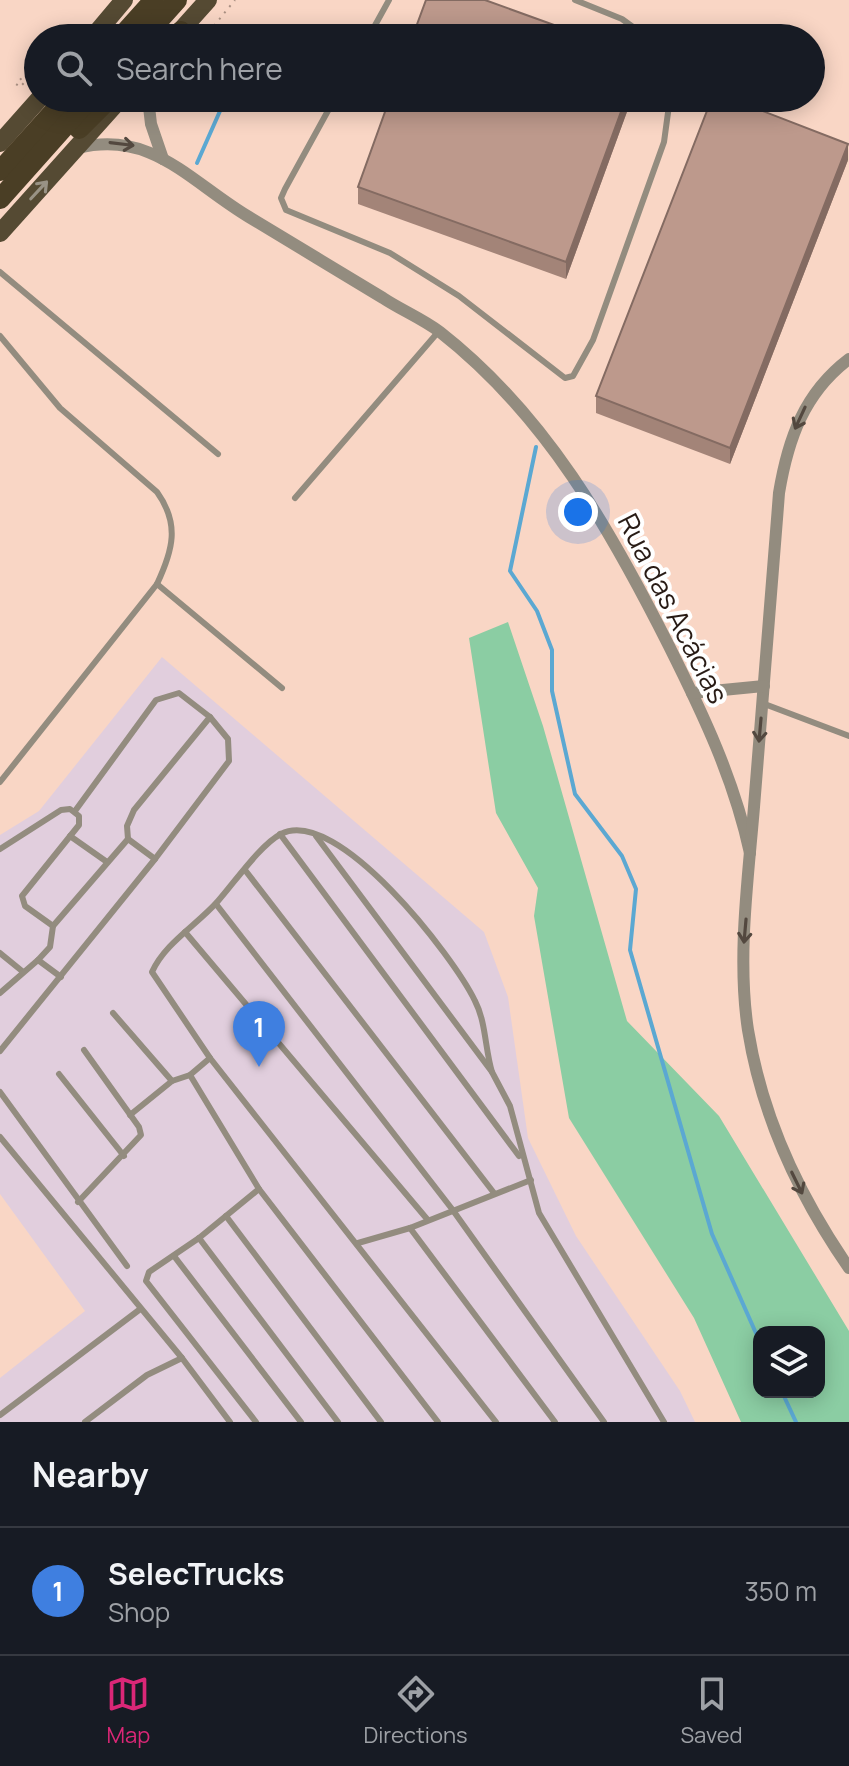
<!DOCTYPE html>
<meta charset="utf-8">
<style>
:root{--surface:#171b24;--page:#242831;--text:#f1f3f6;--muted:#9ea1a6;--line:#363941;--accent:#db2777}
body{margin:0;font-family:Manrope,sans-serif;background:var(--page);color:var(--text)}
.controls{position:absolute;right:24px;bottom:24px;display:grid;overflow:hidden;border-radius:16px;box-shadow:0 4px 20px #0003}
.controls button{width:72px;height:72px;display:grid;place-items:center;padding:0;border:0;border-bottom:2px solid var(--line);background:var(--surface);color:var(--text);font:40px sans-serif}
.you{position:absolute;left:578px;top:512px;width:28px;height:28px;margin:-20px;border:6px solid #fff;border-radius:50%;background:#1a73e8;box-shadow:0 0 0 12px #1a73e833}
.badge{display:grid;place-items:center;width:52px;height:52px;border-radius:50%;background:var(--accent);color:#fff;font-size:26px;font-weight:700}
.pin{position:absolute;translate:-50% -66px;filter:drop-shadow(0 2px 4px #0008)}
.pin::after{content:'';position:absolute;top:42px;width:28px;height:24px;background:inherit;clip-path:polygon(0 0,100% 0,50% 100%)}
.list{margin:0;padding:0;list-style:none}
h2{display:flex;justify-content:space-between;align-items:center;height:104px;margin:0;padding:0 32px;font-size:34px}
h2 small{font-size:26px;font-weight:400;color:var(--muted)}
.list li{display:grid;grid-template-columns:52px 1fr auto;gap:24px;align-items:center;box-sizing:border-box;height:128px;padding:0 32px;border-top:2px solid var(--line)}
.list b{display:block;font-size:30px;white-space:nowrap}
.list p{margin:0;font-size:26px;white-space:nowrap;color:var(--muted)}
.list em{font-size:26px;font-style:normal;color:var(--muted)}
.icon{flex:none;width:44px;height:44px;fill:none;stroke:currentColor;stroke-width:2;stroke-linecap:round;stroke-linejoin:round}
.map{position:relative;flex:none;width:849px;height:1422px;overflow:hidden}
.search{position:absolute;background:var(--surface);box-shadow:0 4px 20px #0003;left:24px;right:24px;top:24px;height:88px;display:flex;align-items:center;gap:20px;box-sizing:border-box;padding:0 28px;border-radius:44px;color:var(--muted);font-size:30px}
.sheet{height:232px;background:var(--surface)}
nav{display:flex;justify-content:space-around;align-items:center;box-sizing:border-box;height:112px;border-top:2px solid var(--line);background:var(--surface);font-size:22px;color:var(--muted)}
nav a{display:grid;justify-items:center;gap:4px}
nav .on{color:var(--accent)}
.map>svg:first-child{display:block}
</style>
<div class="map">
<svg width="849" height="1422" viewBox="0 0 849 1422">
<rect width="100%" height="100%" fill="#f9d6c5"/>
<path fill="#e1cedd" d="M162 657 484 932 508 997 528 1138 576 1236 680 1391 695 1422H0V1378L85 1311 0 1194V835L39 811Z"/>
<path fill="#8bcda3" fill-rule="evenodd" d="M508 622 543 726 627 1021 719 1116 849 1331V1422H741L694 1318 569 1118 534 916 538 888 496 813 469 638ZM759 1332H819V1392H759Z"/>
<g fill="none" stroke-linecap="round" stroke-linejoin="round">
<g stroke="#5ba8d2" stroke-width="4">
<path d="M218 33 220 38"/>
<path d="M197 163 220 111 221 98"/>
<path d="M536 447 510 571 537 611 552 650V691L575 794 622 856 636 889 630 950 712 1234 759 1340"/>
<path d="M782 1392 796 1422"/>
</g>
<g stroke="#aa9083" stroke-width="2" stroke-dasharray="2 6" stroke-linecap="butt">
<path d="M204 38 235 0"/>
<path d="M38 61 16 84 20 87 38 68"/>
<path d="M160 105 167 98"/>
</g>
<g stroke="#938c7f" stroke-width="6">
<path d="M575 0 622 19 648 38"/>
<path d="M368 38 389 0"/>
<path d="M335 98 285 189 281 198 286 210 390 253 459 296 565 378 573 376 593 340 664 142 670 98"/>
<path d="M0 272 218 454"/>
<path d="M0 336 60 408 157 492C180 524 173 550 157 584L0 782"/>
<path d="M295 498 439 331"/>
<path d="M157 584 282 688"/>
<path d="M762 703 849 736"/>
<path d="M280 834 519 1156"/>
<path d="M70 836 107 862"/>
<path d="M316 836 492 1072 510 1106 539 1213 664 1422"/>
<path d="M0 849 61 810 70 809 79 816V825L22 896 25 906 53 926 128 839 127 826 134 810 210 717 179 693 156 700 75 811"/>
<path d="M155 859 229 761 228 739 210 717"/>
<path d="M245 870 494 1193"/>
<path d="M216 904 452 1209 604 1422"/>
<path d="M185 932 427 1219"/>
<path d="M0 953 22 971"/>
<path d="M38 960 50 947 53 926"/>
<path d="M0 993 38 960 61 977"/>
<path d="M113 1013 172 1081 190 1075 210 1058 152 972C165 943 197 925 218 901 234 883 261 844 281 834 337 805 454 957 475 1001 486 1022 485 1049 492 1072"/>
<path d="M0 1051 155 859 128 839"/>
<path d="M210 1058 496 1422"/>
<path d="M59 1074 124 1156"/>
<path d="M190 1075 259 1189 199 1238 149 1272 146 1281 256 1422"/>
<path d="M0 1092 127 1266"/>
<path d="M130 1115 172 1081"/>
<path d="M0 1137 182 1358 230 1422"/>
<path d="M259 1189 438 1422"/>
<path d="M78 1202 141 1135 139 1127 84 1050"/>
<path d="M226 1216 381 1422"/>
<path d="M410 1228 555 1422"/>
<path d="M199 1238 338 1422"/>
<path d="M358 1243 410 1228 531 1180"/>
<path d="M174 1256 301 1422"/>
<path d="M0 1415 139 1310"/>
<path d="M85 1422 147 1375 182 1358"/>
</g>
<g stroke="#938c7f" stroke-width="12">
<path d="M148 98 151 124 163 159"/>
<path d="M78 148C152 130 189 181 249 217 294 244 338 271 383 298 401 310 423 319 440 332 546 415 610 529 669 646 703 714 734 779 750 853"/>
<path d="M849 359C804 393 788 439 779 493 771 598 762 703 754 807 748 880 737 958 748 1030 762 1117 799 1196 849 1268"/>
<path d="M692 693 764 686"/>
</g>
<g stroke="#554a33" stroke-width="18">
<path d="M92 38 124 0"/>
<path d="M174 38 208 0"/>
<path d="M0 143 40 98"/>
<path d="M0 233 121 98"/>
</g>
<g stroke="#4a3e25" stroke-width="20">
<path d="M120 38 154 0"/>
<path d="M143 38 177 0"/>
<path d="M173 38 181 31"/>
<path d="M79 129 110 98"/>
<path d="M0 171 66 98"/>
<path d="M0 199 90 98"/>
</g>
</g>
<g fill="#a38478">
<path d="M390 98H632L566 279 358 204V187Z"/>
<path d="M848 160 730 464 596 413V396Z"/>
</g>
<g fill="#846b62">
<path d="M626 98H632L566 279V262Z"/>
<path d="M848 144V160L730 464V448Z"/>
</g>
<g fill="#bd998c" stroke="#846b62" stroke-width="2">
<path d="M426 0H485L590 38H412Z"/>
<path d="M390 98H626L566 262 358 187Z"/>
<path d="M712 98H729L848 144 730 448 596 396Z"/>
</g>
<defs><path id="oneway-shaft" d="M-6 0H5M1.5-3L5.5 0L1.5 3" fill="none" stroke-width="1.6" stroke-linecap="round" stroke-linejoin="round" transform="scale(2)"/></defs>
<g stroke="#53483f">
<use href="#oneway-shaft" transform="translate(122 144) rotate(7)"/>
<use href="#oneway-shaft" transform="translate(800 418) rotate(115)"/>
<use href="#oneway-shaft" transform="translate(760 730) rotate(95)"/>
<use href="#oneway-shaft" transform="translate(745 931) rotate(95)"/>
<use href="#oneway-shaft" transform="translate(797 1183) rotate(64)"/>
</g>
<use stroke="#999285" href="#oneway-shaft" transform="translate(39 190) rotate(-47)"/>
<g text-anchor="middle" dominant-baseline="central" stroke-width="8" stroke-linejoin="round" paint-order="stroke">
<g font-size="28" fill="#281b15" stroke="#fff">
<text transform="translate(674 608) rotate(63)">Rua das Acácias</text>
</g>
</g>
</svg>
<div class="controls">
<button><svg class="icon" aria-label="layers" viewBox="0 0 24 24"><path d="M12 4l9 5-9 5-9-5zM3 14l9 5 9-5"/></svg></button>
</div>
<div class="you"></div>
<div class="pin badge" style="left:259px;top:1067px;background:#3f7fe0">1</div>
<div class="search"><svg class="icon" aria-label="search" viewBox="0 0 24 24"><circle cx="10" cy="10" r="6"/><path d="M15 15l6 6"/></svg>Search here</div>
</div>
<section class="sheet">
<h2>Nearby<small></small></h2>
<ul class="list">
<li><span class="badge" style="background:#3f7fe0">1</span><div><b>SelecTrucks</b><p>Shop</p></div><em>350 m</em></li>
</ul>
</section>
<nav>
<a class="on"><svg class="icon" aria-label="map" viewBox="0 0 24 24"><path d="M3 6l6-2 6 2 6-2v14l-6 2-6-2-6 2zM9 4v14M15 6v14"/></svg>Map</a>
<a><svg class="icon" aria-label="directions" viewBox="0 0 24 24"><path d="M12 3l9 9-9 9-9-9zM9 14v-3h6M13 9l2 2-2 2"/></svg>Directions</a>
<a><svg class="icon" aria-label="saved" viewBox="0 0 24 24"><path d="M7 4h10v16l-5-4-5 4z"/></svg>Saved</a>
</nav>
